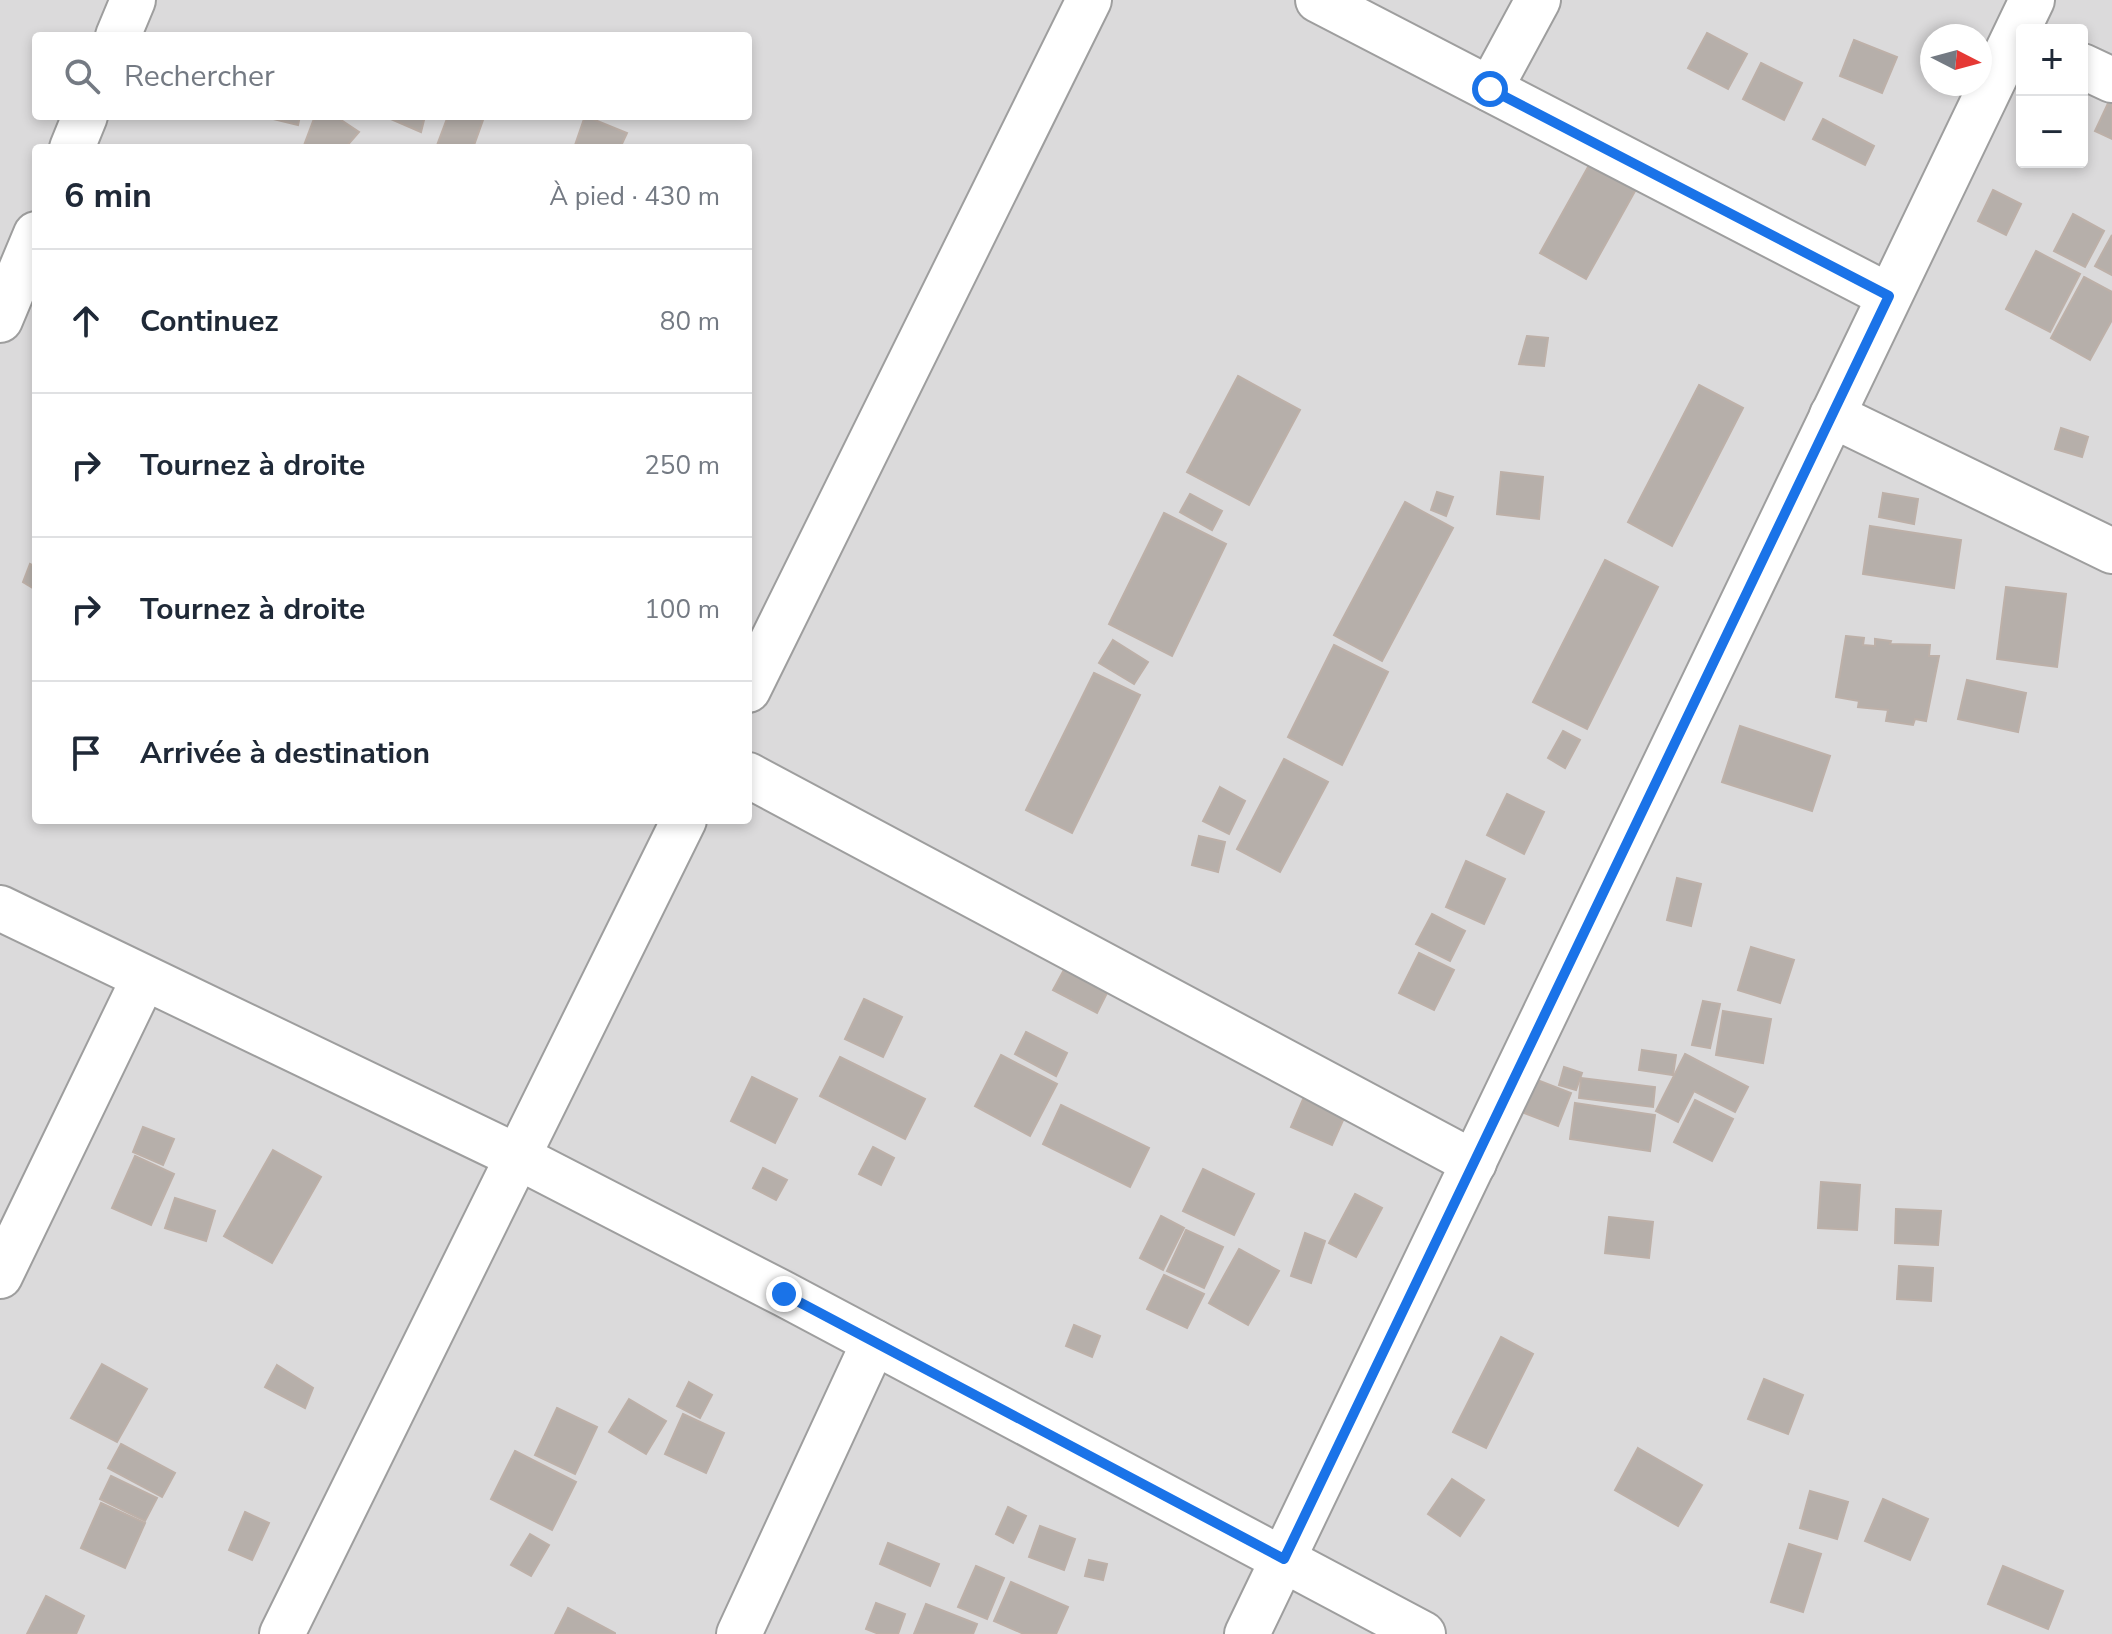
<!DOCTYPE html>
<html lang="fr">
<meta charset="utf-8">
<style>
:root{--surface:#fff;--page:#f6f6f7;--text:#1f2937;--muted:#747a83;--line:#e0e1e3}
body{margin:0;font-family:"Nunito Sans",sans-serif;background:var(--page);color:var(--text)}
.controls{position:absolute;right:24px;top:24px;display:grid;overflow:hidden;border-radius:8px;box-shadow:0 4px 12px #0003}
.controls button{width:72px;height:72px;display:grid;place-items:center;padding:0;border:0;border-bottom:2px solid var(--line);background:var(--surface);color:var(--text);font:40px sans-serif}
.compass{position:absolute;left:1920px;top:24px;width:72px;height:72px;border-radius:50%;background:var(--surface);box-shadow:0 4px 12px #0003;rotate:96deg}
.stop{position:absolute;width:24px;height:24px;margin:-18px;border:6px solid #1a73e8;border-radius:50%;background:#fff}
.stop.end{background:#1a73e8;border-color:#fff;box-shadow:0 2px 8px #0008}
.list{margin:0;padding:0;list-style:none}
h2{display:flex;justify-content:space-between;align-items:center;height:104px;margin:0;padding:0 32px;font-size:34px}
h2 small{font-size:26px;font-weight:400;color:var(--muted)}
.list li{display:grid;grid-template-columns:52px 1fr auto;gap:24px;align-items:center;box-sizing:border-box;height:144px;padding:0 32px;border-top:2px solid var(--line)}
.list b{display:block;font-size:30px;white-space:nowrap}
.list em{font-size:26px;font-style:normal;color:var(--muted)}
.icon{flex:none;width:44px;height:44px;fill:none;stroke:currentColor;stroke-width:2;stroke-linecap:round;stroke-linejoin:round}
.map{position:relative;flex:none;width:2112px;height:1634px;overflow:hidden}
.search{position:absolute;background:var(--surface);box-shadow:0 4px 12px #0003;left:32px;top:32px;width:720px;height:88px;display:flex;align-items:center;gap:20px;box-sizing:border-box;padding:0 28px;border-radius:8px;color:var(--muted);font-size:30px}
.panel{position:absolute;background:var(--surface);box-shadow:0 4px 12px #0003;left:32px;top:144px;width:720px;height:680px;border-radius:8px}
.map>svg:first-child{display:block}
</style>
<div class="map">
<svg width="2112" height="1634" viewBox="0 0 2112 1634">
<rect width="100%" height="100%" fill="#edeae4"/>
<path fill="#dbdadb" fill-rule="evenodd" d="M0 0H2112V1634H0ZM2022 30H2082V162H2022ZM36 36H748V116H36ZM1932 36H1980V84H1932ZM36 148H748V820H36Z"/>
<g fill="#b6afaa" stroke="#bdb0a8" stroke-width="2">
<path d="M1707 33 1747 54 1728 89 1688 68Z"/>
<path d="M1854 40 1897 57 1882 93 1840 76Z"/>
<path d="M1761 63 1802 83 1784 120 1743 99Z"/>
<path d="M2111 97 2112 98V139L2095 131Z"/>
<path d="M261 116H300L298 125Z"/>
<path d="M315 116H335L359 132 345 148H303Z"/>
<path d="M384 116H425L421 132Z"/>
<path d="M448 116H475L483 120 473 148H436Z"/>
<path d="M585 116 627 133 620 148H574Z"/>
<path d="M1823 119 1874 146 1865 165 1813 139Z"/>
<path d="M1593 158 1639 184 1586 279 1540 253Z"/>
<path d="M1993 190 2021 204 2006 235 1978 221Z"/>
<path d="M2073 214 2104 231 2085 267 2054 251Z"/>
<path d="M2112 235V275L2095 266Z"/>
<path d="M2036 251 2080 274 2050 332 2006 309Z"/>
<path d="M2084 277 2112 292V320L2090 360 2051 338Z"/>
<path d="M1527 336 1548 338 1544 366 1519 364Z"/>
<path d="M1238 376 1300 410 1249 505 1187 472Z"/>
<path d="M1699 385 1743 408 1672 546 1628 522Z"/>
<path d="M2061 428 2088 437 2082 457 2055 449Z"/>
<path d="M1501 472 1543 477 1539 519 1497 514Z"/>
<path d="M1437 492 1453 497 1446 516 1431 510Z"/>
<path d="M1883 493 1918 499 1914 524 1879 517Z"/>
<path d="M1190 494 1222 511 1212 530 1180 512Z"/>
<path d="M1405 502 1453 528 1382 661 1334 635Z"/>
<path d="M1164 513 1226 544 1172 656 1109 624Z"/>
<path d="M1870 526 1961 540 1954 588 1863 574Z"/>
<path d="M1605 560 1658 587 1587 729 1533 702Z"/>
<path d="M30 564 36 567V590L23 582Z"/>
<path d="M2006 587 2066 594 2057 667 1997 659Z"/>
<path d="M1846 636 1864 638 1863 645 1875 646V639L1891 641 1890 644 1930 645 1929 656H1939L1926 721 1915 719 1913 725 1886 721 1888 710 1858 707 1859 701 1836 697Z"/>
<path d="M1113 640 1148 662 1134 684 1099 663Z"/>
<path d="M1334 645 1388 672 1342 765 1288 737Z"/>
<path d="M1094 673 1140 695 1072 833 1026 810Z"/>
<path d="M1967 680 2026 693 2018 732 1958 719Z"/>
<path d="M1740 726 1830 756 1812 811 1722 782Z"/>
<path d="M1563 731 1580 740 1565 768 1548 758Z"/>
<path d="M1284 759 1328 782 1280 872 1237 849Z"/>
<path d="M1220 787 1245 801 1229 834 1203 821Z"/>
<path d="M1507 794 1544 812 1524 854 1487 835Z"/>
<path d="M1199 836 1225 842 1218 872 1192 865Z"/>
<path d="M1466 861 1505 879 1484 924 1446 907Z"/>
<path d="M1677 878 1701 884 1691 926 1667 920Z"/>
<path d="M1432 914 1465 931 1450 961 1416 944Z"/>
<path d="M1751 947 1794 960 1780 1003 1738 990Z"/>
<path d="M1419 953 1454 970 1434 1010 1399 993Z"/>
<path d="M1066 966 1109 989 1097 1013 1053 990Z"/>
<path d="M864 999 902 1017 883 1057 845 1039Z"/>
<path d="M1703 1001 1720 1004 1710 1048 1692 1045Z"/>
<path d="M1723 1011 1771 1019 1763 1063 1716 1055Z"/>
<path d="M1026 1032 1067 1053 1056 1076 1015 1054Z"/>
<path d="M1642 1050 1676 1055 1673 1075 1639 1070Z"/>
<path d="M1685 1054 1748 1087 1735 1112 1694 1091 1678 1122 1656 1111Z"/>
<path d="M1001 1055 1057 1084 1030 1136 975 1106Z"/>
<path d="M840 1057 925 1099 905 1139 820 1096Z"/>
<path d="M1564 1067 1582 1073 1576 1090 1559 1085Z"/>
<path d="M752 1077 797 1099 775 1143 731 1121Z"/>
<path d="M1532 1078 1571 1093 1558 1126 1519 1111Z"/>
<path d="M1581 1078 1655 1087 1653 1107 1579 1098Z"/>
<path d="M1307 1090 1348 1109 1332 1145 1291 1127Z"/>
<path d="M1695 1100 1733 1119 1712 1161 1674 1142Z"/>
<path d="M1575 1103 1655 1115 1650 1151 1570 1139Z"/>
<path d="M1061 1105 1149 1148 1130 1187 1043 1144Z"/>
<path d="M143 1127 174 1139 163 1165 133 1152Z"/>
<path d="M873 1147 894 1158 881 1185 859 1174Z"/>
<path d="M273 1150 321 1177 272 1263 224 1236Z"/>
<path d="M135 1156 174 1174 151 1225 112 1208Z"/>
<path d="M763 1168 787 1180 776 1200 753 1188Z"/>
<path d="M1203 1169 1254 1194 1234 1235 1183 1211Z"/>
<path d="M1821 1182 1860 1185 1857 1230 1818 1228Z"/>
<path d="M1355 1194 1382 1208 1356 1257 1329 1243Z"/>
<path d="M175 1198 215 1211 206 1241 165 1228Z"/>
<path d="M1896 1209 1941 1211 1938 1245 1895 1243Z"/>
<path d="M1161 1216 1184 1228 1163 1270 1140 1258Z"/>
<path d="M1609 1217 1653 1222 1649 1258 1605 1253Z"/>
<path d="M1186 1230 1223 1247 1204 1288 1167 1271Z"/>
<path d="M1305 1233 1325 1241 1311 1283 1291 1276Z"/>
<path d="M1239 1249 1279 1271 1248 1325 1209 1303Z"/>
<path d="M1899 1266 1933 1268 1931 1301 1897 1299Z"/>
<path d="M1164 1275 1204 1294 1187 1328 1147 1309Z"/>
<path d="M1074 1325 1100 1336 1092 1357 1066 1346Z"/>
<path d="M1501 1337 1533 1354 1486 1448 1453 1432Z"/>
<path d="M102 1364 147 1389 117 1442 71 1418Z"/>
<path d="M277 1365 313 1388 305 1408 265 1387Z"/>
<path d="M1764 1379 1803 1395 1788 1434 1748 1419Z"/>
<path d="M689 1382 712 1395 700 1418 677 1406Z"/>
<path d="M629 1399 666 1421 646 1454 609 1432Z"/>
<path d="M557 1408 597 1427 575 1474 535 1455Z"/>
<path d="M683 1414 724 1433 706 1473 665 1454Z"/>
<path d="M121 1444 175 1473 162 1497 108 1468Z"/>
<path d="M1638 1448 1702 1485 1678 1526 1615 1490Z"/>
<path d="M515 1451 576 1482 552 1530 491 1499Z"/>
<path d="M111 1476 157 1498 145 1521 100 1499Z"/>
<path d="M1452 1479 1484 1500 1460 1536 1428 1514Z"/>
<path d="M1810 1491 1848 1502 1837 1539 1800 1528Z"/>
<path d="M1883 1499 1928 1519 1910 1560 1865 1541Z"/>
<path d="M101 1503 145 1523 125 1568 81 1548Z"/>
<path d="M1008 1507 1026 1516 1013 1543 996 1534Z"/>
<path d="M245 1512 269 1523 252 1560 229 1550Z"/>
<path d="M1040 1526 1075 1539 1064 1570 1029 1557Z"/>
<path d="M530 1534 549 1545 531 1576 511 1565Z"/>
<path d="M888 1543 939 1564 930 1586 880 1564Z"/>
<path d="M1789 1544 1821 1554 1803 1612 1771 1602Z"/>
<path d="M1089 1560 1107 1564 1103 1580 1085 1576Z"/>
<path d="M976 1566 1004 1578 987 1619 958 1607Z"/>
<path d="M2003 1566 2063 1591 2048 1629 1988 1604Z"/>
<path d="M1011 1582 1068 1607 1056 1634H1024L994 1621Z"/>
<path d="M46 1596 84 1616 76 1634H27Z"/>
<path d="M876 1603 905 1614 898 1634H879L866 1629Z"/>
<path d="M926 1604 977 1624 973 1634H914Z"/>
<path d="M568 1608 615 1633V1634H555Z"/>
</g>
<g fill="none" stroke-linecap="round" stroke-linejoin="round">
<defs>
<g id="street">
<path d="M1318 0 1889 296"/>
<path d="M118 36 133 0"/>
<path d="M2082 66 2112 80"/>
<path d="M1490 89 1538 0"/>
<path d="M72 148 85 116"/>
<path d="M0 320 36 234"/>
<path d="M1832 415 2112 551"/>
<path d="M748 690 1089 0"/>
<path d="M748 775 1474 1163"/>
<path d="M0 908 518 1157 784 1294 1423 1634"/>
<path d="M0 1276 144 978"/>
<path d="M282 1634 684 820"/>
<path d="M739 1634 874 1342"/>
<path d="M1247 1634 2032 0"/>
</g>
</defs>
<use href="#street" stroke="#9e9e9e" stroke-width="48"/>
<use href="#street" stroke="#fff" stroke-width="44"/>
</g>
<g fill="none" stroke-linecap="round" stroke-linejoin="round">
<path stroke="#1a73e8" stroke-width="10" d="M784 1294 1284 1559 1889 296 1490 89"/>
</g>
</svg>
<div class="controls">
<button>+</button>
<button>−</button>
</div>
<svg class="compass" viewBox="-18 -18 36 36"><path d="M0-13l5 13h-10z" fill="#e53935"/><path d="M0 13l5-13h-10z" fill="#747a83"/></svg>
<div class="stop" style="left:1490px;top:89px"></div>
<div class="stop end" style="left:784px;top:1294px"></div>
<div class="search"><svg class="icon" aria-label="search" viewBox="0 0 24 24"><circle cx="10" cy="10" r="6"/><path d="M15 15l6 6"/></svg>Rechercher</div>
<section class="panel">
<h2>6 min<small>À pied · 430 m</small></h2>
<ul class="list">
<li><svg class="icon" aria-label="ahead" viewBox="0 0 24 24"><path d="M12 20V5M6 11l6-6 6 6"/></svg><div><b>Continuez</b></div><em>80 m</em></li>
<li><svg class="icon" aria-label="right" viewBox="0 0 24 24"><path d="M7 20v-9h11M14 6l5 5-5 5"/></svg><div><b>Tournez à droite</b></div><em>250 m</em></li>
<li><svg class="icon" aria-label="right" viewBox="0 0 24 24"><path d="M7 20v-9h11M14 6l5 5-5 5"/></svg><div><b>Tournez à droite</b></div><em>100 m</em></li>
<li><svg class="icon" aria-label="arrive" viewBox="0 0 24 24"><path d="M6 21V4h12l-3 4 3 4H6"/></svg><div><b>Arrivée à destination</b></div></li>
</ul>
</section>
</div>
